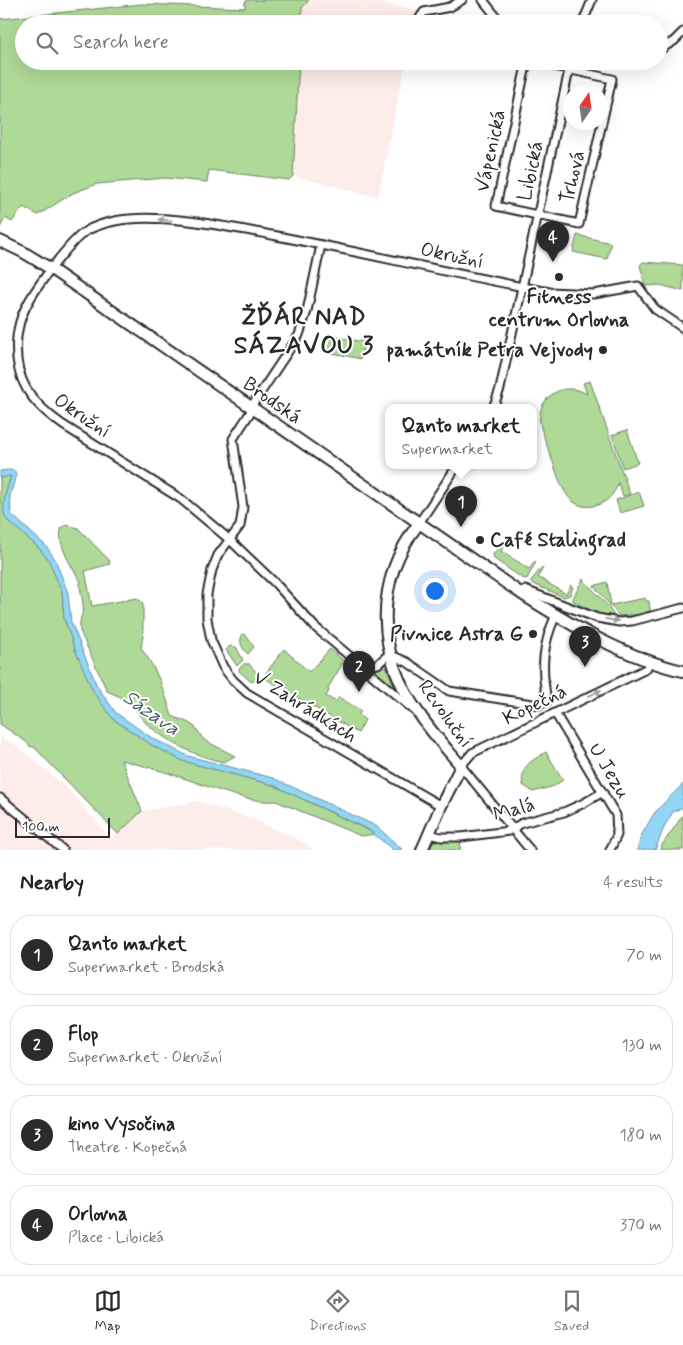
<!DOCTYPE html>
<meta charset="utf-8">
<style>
:root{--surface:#fff;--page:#f6f6f6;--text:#222;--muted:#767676;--line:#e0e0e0;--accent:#2b2b2b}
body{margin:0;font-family:Mynerve,sans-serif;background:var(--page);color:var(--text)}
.compass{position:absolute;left:563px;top:85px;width:45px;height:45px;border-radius:50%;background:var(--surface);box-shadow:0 5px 20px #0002;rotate:13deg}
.scale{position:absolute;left:15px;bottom:12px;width:95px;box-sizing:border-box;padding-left:5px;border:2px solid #2b2b2b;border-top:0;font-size:14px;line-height:18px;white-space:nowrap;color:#2b2b2b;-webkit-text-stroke:4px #fff;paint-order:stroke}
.you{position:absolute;left:434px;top:590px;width:18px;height:18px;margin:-12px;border:4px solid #fff;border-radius:50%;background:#1a73e8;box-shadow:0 0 0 8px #1a73e833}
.badge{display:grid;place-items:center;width:32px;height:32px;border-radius:50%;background:var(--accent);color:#fff;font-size:16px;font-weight:700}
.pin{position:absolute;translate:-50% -41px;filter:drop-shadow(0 1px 2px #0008)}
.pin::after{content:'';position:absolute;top:26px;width:18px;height:15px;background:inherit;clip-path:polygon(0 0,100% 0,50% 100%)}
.popup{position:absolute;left:385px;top:404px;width:152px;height:65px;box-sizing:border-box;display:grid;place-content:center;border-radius:10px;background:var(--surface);filter:drop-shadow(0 1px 4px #0005);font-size:16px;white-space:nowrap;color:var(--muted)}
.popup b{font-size:19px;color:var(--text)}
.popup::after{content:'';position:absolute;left:50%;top:100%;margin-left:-10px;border:10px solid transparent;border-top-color:var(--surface)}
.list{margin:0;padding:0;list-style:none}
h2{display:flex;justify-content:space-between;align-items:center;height:65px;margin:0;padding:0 20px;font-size:21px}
h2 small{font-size:16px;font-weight:400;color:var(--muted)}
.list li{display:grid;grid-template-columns:32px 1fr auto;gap:15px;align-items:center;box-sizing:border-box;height:80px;margin:0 10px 10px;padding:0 10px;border:1px solid var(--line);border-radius:20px}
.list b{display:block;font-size:19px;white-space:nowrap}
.list p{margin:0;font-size:16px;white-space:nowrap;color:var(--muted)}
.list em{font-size:16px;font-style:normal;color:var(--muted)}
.icon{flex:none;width:28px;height:28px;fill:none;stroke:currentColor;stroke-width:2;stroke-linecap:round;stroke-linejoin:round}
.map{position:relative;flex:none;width:683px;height:850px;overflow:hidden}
.search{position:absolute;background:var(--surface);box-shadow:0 5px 20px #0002;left:15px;right:15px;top:15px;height:55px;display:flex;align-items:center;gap:12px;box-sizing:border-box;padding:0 18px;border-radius:28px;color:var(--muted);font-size:19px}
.sheet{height:425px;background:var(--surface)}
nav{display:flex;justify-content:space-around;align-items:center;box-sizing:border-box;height:70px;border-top:1px solid var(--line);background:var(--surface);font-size:14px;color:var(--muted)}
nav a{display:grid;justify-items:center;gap:2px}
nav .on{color:var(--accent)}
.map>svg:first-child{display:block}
</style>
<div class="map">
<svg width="683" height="850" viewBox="0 0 683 850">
<rect width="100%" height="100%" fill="#fff"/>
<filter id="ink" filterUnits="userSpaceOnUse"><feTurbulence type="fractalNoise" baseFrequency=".02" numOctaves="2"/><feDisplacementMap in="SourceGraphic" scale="10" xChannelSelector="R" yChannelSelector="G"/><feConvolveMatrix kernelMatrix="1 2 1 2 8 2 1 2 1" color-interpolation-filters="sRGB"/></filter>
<g filter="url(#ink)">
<g fill="#feeceb">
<path d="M309 0H366L417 10 414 24H301L302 8Z"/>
<path d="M299 61H406L378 197 293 176Z"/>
<path d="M0 737 16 745 68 789 111 839 142 811 197 801 255 820 306 843 312 850H0Z"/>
</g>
<g fill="#afd997" stroke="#6d8261">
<path d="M249 0H309L302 8 301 24H24V61H299L293 176 289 180 209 170 207 182 165 178 97 184 73 193 38 215 23 207 12 222 5 218 0 228V19L142 4 245 8V2Z"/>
<path d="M577 235 611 243 607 259 573 252Z"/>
<path d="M643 262 683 265V291L660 285 645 286 640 265Z"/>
<path d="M331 336 364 342 361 359 328 352Z"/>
<path d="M590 381 630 494 623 496 618 483C615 493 608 502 597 505 569 513 561 486 554 465 549 453 545 440 541 428 533 399 562 379 587 394L583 383Z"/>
<path d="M627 430 638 463 623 468 612 435Z"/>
<path d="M7 475 11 476C7 489 0 506 6 519L39 548 49 560 62 592 64 618 76 652 113 719 153 746 183 761 273 785 376 834 361 836 276 801C250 804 205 785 180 777 160 770 140 765 121 760L142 811 118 834 34 747 29 746 28 743 0 724V478Z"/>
<path d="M639 492 644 506 620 513 616 500Z"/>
<path d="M67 525 78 528 109 560 110 564 85 571 92 606 137 598 143 603V635L141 648C156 667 165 693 172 716L187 722 195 727 204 740 235 756 224 762C197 757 169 743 148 725 141 719 137 711 131 704 124 698 116 695 107 691L80 631C79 622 81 618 83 610 84 605 80 590 80 584L81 582C73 569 55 542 62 527Z"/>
<path d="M504 541 507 542 501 551 529 569 535 561 536 562 527 579 522 578 494 559 493 554Z"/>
<path d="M542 567 543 568 538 577 566 594 571 585 573 587 570 595 564 597 531 583 530 582Z"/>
<path d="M583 579 608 606 614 616 596 613 573 601V598Z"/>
<path d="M607 582 611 605 645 598 646 601H649L650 611 641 614 619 616 594 586Z"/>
<path d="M243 634H245L254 647 248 654C242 649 238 641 243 634Z"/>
<path d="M230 646 236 647 243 660 237 666 226 650Z"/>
<path d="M284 649 309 672 330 649 344 661 328 688 329 691 326 696 336 702 339 697 361 711 359 715 365 720 358 733 263 677Z"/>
<path d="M245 663 247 665 248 663 258 674V676L253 681H250L239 671V669Z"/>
<path d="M385 664 394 685 391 688 372 673V670L382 667Z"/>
<path d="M546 752 563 780 554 786 533 792 523 785C520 766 531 761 546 752Z"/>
<path d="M683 815V850H661L662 845Z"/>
<path d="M435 838 461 839 460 850H430Z"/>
</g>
<g fill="#92d5f4" stroke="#6991a4">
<path d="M10 470 15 471 16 475 10 496 11 514 46 546 55 559 68 593 71 622 97 686 116 713 152 738 188 756 273 778 376 826 403 850H393L369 830 273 785 183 761 153 746 113 719 93 691 76 652 64 618 62 592 49 561 39 548 6 519C0 506 7 490 11 476L0 478V471Z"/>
<path d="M683 784V807L673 812 665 825 655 850H637L642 834 655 812Z"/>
</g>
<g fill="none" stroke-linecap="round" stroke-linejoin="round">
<defs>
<g id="street">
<path d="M483 0 502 24"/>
<path d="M417 22 424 12 450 7 462 0"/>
<path d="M582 24 592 0"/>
<path d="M659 50 674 41 683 32"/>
<path d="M527 61 496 206 579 224 612 79 531 61"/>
<path d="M321 245 307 311 299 335 251 407 250 413 233 439 243 507 240 526 218 555 212 570 207 594V619L211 640 223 667 233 680 247 693 441 806"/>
<path d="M493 408 500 389 571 61"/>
<path d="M419 523 457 466"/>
<path d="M522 594 525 590 597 618 619 622 632 621 683 608"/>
<path d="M360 666 378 664 389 654 407 662 449 691 539 705 547 701C541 668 542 645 556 615"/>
<path d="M415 711 315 627 275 583 230 540 181 499 63 425C30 402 13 379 17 337 18 329 20 319 24 311 32 292 69 242 86 231 95 226 105 223 115 221 158 212 228 227 272 235 365 253 457 275 550 292L594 294 638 286 655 309 683 328"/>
<path d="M555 713 616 815 617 835 610 850"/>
<path d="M0 798 63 850"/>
<path d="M429 834 441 837H461L509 831 522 823 564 812 584 803 603 792"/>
<path d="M530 850 461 766 472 753 646 669 650 662"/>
</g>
<path id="secondary" d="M419 523C373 583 376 655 420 715 432 733 447 749 461 766L441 806 422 850"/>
<path id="primary" d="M0 241 23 252 51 269 522 594C569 624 628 659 683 671"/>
</defs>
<use href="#street" stroke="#2b2b2b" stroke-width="11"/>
<use href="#secondary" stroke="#2b2b2b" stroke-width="14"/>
<use href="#primary" stroke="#2b2b2b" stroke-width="14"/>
<use href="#street" stroke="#fff" stroke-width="7"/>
<use href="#secondary" stroke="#fff" stroke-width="10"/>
<use href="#primary" stroke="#fff" stroke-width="10"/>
</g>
<defs><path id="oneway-solid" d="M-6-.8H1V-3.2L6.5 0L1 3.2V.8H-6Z" transform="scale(1.25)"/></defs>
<g fill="#a0a0a0">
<use href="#oneway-solid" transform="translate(165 220) rotate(-176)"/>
<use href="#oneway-solid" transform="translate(612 620) rotate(9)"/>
<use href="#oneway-solid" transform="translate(595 693) rotate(-26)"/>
</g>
</g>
<g fill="#2b2b2b" stroke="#fff" stroke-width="2">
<circle cx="559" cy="277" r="5"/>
<circle cx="603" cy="350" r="5"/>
<circle cx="480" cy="540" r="5"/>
<circle cx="533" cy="634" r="5"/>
</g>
<g text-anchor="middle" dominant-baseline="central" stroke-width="4" stroke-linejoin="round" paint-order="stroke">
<g font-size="20" fill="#2b2b2b" stroke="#fff">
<text transform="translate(491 151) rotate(-78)">Vápenická</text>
<text transform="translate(531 171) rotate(-78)">Libická</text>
<text transform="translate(573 177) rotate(-77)">Trhová</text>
<text transform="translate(452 256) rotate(12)">Okružní</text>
<text transform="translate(272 401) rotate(35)">Brodská</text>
<text transform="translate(82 416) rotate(34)">Okružní</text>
<text transform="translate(535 705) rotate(-26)">Kopečná</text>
<text transform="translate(305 707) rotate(32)">V Zahrádkách</text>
<text transform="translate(445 714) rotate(54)">Revoluční</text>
<text transform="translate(609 771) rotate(59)">U Jezu</text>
<text transform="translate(514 810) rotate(-16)">Malá</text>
</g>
<g font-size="20" font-weight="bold" fill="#2b2b2b" stroke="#fff" text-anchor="end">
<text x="559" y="297" text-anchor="middle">Fitness<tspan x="559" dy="23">centrum Orlovna</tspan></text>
<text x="593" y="350">památník Petra Vejvody</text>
<text x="490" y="540" text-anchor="start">Café Stalingrad</text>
<text x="523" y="634">Pivnice Astra G</text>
</g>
<g font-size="21" font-style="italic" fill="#4a5e67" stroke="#fff">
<text transform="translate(151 713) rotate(35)">Sázava</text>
</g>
<g font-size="25" font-weight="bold" letter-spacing="1" fill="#2b2b2b" stroke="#fff">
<text x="304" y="317">ŽĎÁR NAD<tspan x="304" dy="29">SÁZAVOU 3</tspan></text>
</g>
</g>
</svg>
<svg class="compass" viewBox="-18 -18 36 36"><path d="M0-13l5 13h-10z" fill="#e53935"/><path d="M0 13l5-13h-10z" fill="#767676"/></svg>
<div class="scale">100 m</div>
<div class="you"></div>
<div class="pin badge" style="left:461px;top:527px">1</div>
<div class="popup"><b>Qanto market</b>Supermarket</div>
<div class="pin badge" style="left:359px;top:692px">2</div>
<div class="pin badge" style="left:585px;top:667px">3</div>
<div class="pin badge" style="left:553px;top:262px">4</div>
<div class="search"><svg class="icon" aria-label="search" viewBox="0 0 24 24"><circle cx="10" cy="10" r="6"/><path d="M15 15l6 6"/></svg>Search here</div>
</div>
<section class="sheet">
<h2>Nearby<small>4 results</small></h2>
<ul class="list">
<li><span class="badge">1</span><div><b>Qanto market</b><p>Supermarket · Brodská</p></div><em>70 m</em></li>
<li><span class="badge">2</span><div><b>Flop</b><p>Supermarket · Okružní</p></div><em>130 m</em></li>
<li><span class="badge">3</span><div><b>kino Vysočina</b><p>Theatre · Kopečná</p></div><em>180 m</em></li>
<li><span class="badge">4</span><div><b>Orlovna</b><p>Place · Libická</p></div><em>370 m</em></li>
</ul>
</section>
<nav>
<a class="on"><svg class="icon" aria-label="map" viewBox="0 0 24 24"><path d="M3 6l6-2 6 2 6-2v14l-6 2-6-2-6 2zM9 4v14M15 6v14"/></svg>Map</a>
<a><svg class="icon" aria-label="directions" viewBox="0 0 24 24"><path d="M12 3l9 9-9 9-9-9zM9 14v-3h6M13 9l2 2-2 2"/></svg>Directions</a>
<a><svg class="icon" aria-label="saved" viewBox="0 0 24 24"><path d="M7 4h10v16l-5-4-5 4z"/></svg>Saved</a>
</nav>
